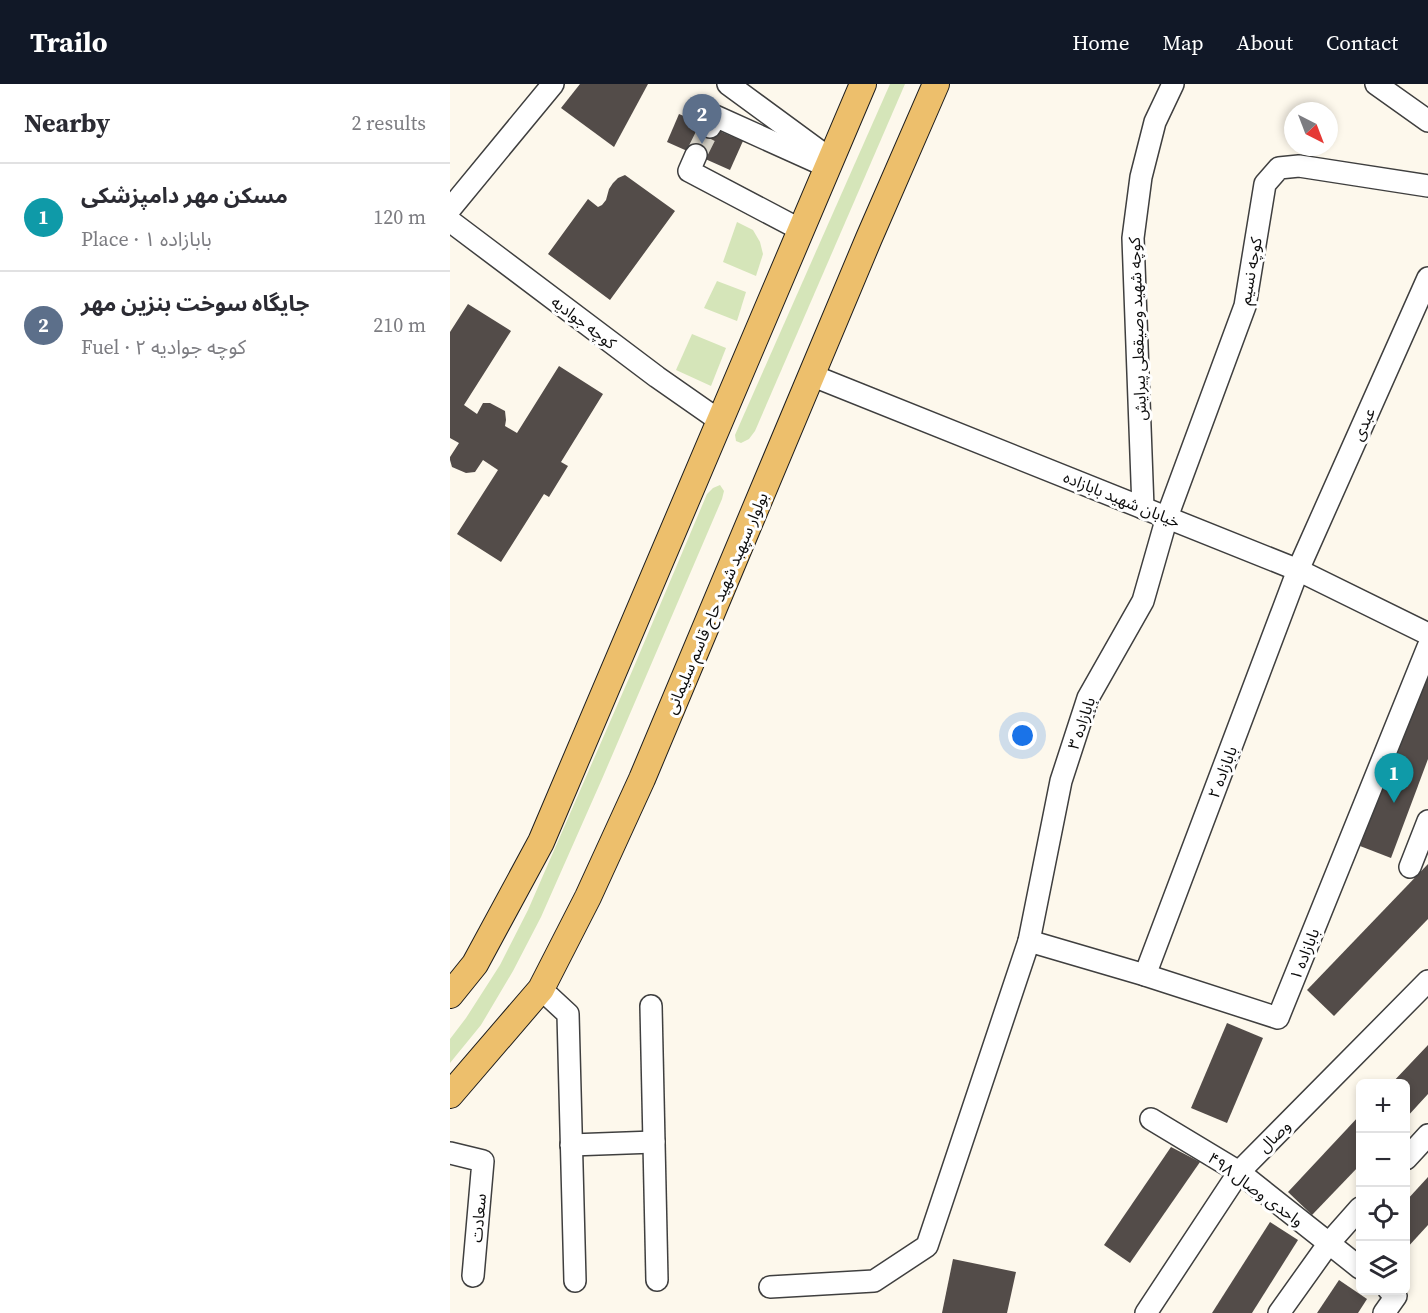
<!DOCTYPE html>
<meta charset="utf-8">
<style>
:root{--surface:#fff;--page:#f2f2f3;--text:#2b2b33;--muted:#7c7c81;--line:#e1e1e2;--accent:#111827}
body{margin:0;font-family:"Source Serif 4","Noto Sans Arabic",serif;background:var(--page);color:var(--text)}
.controls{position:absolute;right:18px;bottom:18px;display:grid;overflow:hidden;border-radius:9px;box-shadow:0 3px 9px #0003}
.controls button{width:54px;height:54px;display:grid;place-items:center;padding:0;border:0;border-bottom:2px solid var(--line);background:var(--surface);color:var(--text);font:30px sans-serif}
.compass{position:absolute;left:834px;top:18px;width:54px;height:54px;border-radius:50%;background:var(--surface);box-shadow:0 3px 9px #0003;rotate:138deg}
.you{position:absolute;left:573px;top:652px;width:21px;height:21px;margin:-15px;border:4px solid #fff;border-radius:50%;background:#1a73e8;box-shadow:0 0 0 9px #1a73e833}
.badge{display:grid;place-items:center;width:39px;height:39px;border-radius:50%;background:var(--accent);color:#fff;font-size:20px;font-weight:700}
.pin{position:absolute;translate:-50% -50px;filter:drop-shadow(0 2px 3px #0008)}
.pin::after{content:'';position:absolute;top:32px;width:21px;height:18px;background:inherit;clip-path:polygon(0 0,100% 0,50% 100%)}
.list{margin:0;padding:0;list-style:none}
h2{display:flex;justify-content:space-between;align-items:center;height:78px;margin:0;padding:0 24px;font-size:26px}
h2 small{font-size:20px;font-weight:400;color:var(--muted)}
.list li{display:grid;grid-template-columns:39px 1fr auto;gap:18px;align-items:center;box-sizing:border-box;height:108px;padding:0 24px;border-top:2px solid var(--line)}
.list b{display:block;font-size:22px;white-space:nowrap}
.list p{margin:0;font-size:20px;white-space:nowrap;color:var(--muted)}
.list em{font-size:20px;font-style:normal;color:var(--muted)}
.icon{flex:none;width:33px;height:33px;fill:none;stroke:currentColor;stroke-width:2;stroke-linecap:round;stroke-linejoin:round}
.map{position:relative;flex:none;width:978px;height:1229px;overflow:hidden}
header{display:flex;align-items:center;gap:36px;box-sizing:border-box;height:84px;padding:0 30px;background:var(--accent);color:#fff}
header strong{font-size:28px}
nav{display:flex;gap:33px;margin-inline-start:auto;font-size:21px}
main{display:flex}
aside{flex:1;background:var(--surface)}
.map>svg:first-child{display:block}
</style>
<header>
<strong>Trailo</strong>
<nav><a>Home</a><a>Map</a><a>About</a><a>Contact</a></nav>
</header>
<main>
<aside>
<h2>Nearby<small>2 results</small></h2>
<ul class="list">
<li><span class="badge" style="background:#0f9aa8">1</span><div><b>مسکن مهر دامپزشکی</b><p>Place · بابازاده ۱</p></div><em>120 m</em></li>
<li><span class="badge" style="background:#5c6f8a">2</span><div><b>جایگاه سوخت بنزین مهر</b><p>Fuel · کوچه جوادیه ۲</p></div><em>210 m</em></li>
</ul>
</aside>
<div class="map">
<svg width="978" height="1229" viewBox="0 0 978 1229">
<rect width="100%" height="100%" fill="#fdf8ec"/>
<g fill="#d5e5b9">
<path d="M440 0H455L305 347 299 355 291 359 286 357 285 351 292 335Z"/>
<path d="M287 138 303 146 310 158 313 170 306 192 273 178Z"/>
<path d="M267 197 296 208 287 237 254 224Z"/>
<path d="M242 250 276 264 261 302 226 286Z"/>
<path d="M270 401 274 407 272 415 152 695 91 833 63 887 31 941 0 979V955L16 934 50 881 78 826 183 585 257 410 263 404Z"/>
</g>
<g fill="#534c49">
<path d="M130 0H198L164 63 111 24Z"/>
<path d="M229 30 293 57 280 86 217 58Z"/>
<path d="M175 91 225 127 160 216 98 170 138 115 148 123 152 121 156 116 159 105 163 99 168 94Z"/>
<path d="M18 220 61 247 14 321 27 330 33 319H40L55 327 56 336 55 342 67 349 109 282 153 310 111 378 118 382 99 413 94 410 51 478 7 450 48 386 33 376 25 388 16 389 2 383 0 376V373L9 359 0 354V248Z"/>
<path d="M978 582V675L941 774 910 762Z"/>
<path d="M978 780V835L884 932 857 906Z"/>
<path d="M777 939 813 954 777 1039 741 1024Z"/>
<path d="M978 961V1010L956 1034V1000H941Z"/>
<path d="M910 1031V1081L862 1131 838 1108Z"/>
<path d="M721 1063 750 1078 680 1179 654 1161Z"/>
<path d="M978 1093V1141L956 1165V1117Z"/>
<path d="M820 1138 848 1156 802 1229H762Z"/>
<path d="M503 1175 566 1188 557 1229H492Z"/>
<path d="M889 1196 917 1215 908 1229H867Z"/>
</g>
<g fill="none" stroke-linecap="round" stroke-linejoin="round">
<path stroke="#d9d5ca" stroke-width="21" stroke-dasharray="21 10" stroke-linecap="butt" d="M246 71 260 43"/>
<defs>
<g id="minor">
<path d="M278 0 376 72"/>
<path d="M926 0 978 37"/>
<path d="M260 43 265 32 378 83"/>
<path d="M246 71 239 87 351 146"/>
<path d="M0 125 103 0"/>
<path d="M0 137 207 293 270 337"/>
<path d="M361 291 848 486 978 550"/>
<path d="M693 424 683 154 691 93 705 38 723 0"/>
<path d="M960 783 978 737"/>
<path d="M579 857 695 891 828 934 978 563"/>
<path d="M695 891 848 486 978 194"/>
<path d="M91 905 118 930 125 1197"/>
<path d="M201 922 207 1196"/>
<path d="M701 1035 789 1088 910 1184"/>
<path d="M121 1061 204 1058"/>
<path d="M0 1069 33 1077 23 1192"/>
<path d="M956 1075 978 1051"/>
<path d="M320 1203 424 1197 477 1162 579 857 611 697 638 614 693 517 717 433 795 222 815 100 829 84 849 82 978 102"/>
<path d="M696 1229 789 1088 978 897"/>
<path d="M829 1229 879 1159 910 1124"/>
<path d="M934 1229 946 1212 939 1206"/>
</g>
<g id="major">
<path d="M0 911 25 880 91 758 413 0"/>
<path d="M0 1011 91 905 138 813 192 695 419 154 486 0"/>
</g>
</defs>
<use href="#minor" stroke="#3f3f3f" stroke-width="24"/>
<use href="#major" stroke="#1d1d1d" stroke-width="28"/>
<use href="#minor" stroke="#fff" stroke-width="21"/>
<use href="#major" stroke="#edbf6c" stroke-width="26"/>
</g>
<g text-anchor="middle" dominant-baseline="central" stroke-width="6" stroke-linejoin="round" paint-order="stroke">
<g font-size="16" fill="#0c0c0c" stroke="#fff">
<text transform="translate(800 187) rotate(-80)">کوچه نسیم</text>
<text transform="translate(134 238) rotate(37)">کوچه جوادیه</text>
<text transform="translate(687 245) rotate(-92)">کوچه شهید وصیقعلی پیرایش</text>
<text transform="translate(913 340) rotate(-66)">عبدی</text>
<text transform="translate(672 415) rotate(22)">خیابان شهید بابازاده</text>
<text transform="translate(266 519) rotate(-67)">بولوار سپهبد شهید حاج قاسم سلیمانی</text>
<text transform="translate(631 639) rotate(-71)">بابازاده ۳</text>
<text transform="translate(772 688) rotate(-69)">بابازاده ۲</text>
<text transform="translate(854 870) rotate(-68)">بابازاده ۱</text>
<text transform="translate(824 1052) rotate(-45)">وصال</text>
<text transform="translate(806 1105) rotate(36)">۴۹۸ واحدی وصال</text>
<text transform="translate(28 1134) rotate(-85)">سعادت</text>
</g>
</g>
</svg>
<div class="controls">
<button>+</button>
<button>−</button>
<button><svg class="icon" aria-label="locate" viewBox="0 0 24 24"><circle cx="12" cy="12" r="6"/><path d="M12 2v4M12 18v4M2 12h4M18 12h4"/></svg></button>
<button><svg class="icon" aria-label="layers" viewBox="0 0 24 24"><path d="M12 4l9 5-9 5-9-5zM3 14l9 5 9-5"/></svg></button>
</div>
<svg class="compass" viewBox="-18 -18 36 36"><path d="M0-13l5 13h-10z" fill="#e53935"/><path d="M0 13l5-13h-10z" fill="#7c7c81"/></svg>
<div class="you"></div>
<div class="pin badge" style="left:944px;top:719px;background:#0f9aa8">1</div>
<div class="pin badge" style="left:252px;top:60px;background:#5c6f8a">2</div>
</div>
</main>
